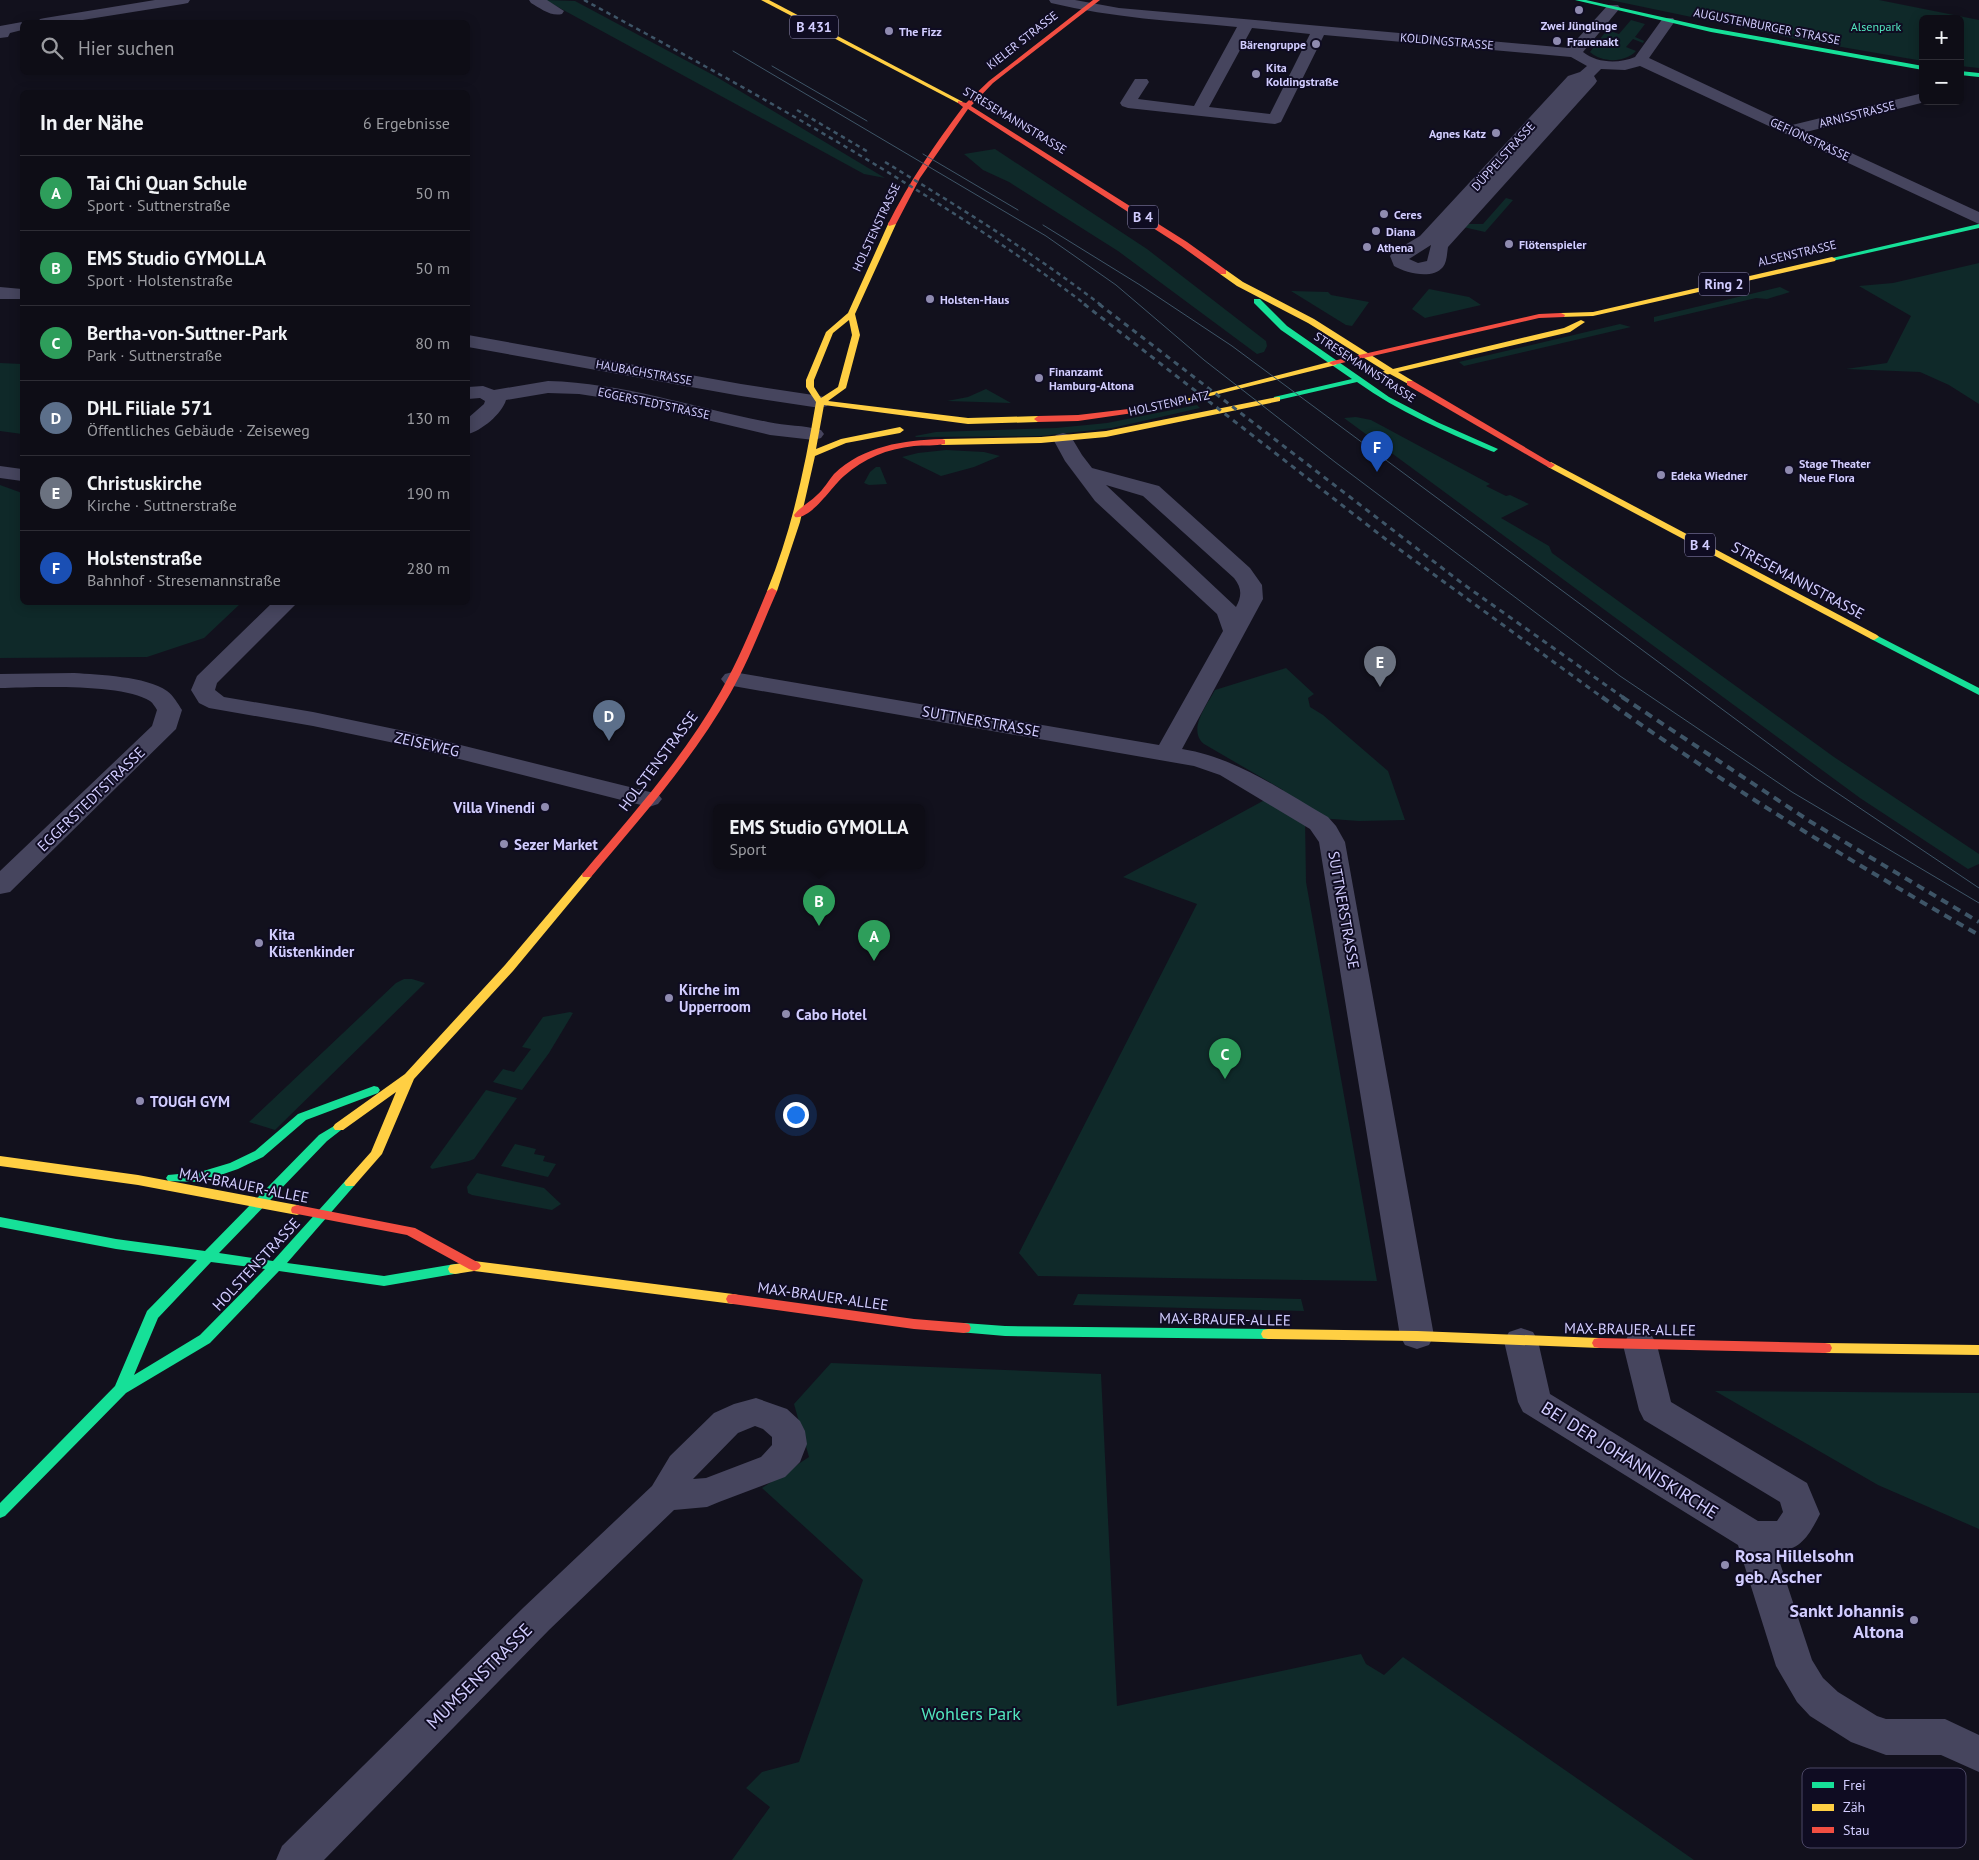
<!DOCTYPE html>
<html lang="de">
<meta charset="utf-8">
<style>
:root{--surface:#0e0d16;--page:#1c1b23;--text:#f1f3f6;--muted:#9b9ca1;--line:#2e2d35;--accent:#8f8bb0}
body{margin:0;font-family:"PT Sans",sans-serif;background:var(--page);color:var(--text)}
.controls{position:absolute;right:15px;top:15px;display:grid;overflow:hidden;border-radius:8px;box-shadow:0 2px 12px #0003}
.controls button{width:45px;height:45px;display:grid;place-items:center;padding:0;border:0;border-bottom:1px solid var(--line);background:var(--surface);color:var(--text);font:25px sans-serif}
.you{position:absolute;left:795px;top:1114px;width:18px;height:18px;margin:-12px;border:4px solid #fff;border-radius:50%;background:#1a73e8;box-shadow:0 0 0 8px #1a73e833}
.badge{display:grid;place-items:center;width:32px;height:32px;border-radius:50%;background:var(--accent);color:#fff;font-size:16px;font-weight:700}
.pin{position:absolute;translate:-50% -41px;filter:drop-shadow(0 1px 2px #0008)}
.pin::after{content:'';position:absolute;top:26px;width:18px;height:15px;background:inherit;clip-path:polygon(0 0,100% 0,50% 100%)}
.popup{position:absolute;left:713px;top:804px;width:212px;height:65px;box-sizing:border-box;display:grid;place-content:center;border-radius:8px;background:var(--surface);filter:drop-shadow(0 1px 4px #0005);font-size:16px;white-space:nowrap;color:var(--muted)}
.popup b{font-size:19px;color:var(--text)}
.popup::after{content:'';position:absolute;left:50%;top:100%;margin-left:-10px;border:10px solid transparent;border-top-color:var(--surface)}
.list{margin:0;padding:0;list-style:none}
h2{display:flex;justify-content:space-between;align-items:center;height:65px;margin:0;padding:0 20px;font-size:21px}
h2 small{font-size:16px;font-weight:400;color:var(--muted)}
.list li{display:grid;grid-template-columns:32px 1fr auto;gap:15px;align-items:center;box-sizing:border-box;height:75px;padding:0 20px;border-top:1px solid var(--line)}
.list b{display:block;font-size:19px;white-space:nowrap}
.list p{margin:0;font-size:16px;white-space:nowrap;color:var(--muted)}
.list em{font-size:16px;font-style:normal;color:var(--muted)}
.icon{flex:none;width:28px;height:28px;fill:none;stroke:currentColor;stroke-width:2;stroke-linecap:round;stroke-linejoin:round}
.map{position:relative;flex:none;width:1979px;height:1860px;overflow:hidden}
.search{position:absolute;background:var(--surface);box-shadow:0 2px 12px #0003;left:20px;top:20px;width:450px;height:55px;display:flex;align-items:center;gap:12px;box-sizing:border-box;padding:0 18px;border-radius:8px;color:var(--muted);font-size:19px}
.panel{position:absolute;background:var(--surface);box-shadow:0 2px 12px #0003;left:20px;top:90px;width:450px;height:515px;border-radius:8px}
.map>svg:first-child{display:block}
</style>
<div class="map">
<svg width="1979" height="1860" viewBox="0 0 1979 1860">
<rect width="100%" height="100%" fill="#12111d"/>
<g fill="#0f2929">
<path d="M545 0 575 1 715 76 885 178 864 174Z"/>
<path d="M1610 0H1879L1979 20V68L1960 66V19H1923V61L1801 40Z"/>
<path d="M1631 20 1645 24 1635 37 1644 41 1643 43 1633 39 1626 47 1636 51C1625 63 1602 63 1590 52L1607 30 1619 34Z"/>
<path d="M995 149 1147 249 1266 341 1267 346 1264 352 1257 354 1118 251 1009 182 983 170 964 154Z"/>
<path d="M1506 198 1513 200 1485 232 1463 227 1467 224H1483Z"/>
<path d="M1979 263V404L1949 385 1920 372 1846 369 1887 363 1911 316 1859 286 1893 283Z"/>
<path d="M1780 287 1790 292 1767 299 1756 298 1654 322V317Z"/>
<path d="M1429 289 1469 297 1481 305 1425 318 1412 309Z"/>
<path d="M1291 291 1328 292 1331 295 1369 302 1352 326 1346 325Z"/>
<path d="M1620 324 1631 327 1464 366 1459 362Z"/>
<path d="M0 363 22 364V434L0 431Z"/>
<path d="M986 389 1011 403 947 401 968 397Z"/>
<path d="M1197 405 1200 408 1112 428 1041 436 916 437 915 436 936 432 1056 428 1107 423Z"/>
<path d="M1356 417 1371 420 1490 484 1486 486 1506 496 1510 495 1529 504 1501 518 1549 546 1552 553 1834 757 1979 854V864L1968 869 1860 798 1344 418Z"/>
<path d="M946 450 984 452 1000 456 974 467 941 476 902 457 918 453Z"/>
<path d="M876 467H880L887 484 869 485 864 483 870 472Z"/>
<path d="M0 485 22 493V602L241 603 204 638 147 657 0 658Z"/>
<path d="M1286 668 1314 694 1308 698 1310 707 1323 715 1388 771 1405 820 1359 821 1305 817 1306 882 1377 1281 1038 1276 1019 1253 1197 904 1123 877 1283 790 1204 744C1187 730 1207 705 1215 690Z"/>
<path d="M404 979H412L425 983 275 1130 249 1122 396 983Z"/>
<path d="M570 1012 573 1013 549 1053 522 1090 493 1082 503 1069 514 1072 531 1049 522 1047 543 1017Z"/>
<path d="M486 1090 517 1098 474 1159 469 1161 432 1169 430 1167Z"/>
<path d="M515 1144 536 1149 534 1154 545 1156 543 1161 556 1164 548 1177 501 1166Z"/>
<path d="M477 1173 544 1188 561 1204 552 1210 472 1195 468 1193 467 1187Z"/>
<path d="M1078 1294 1301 1299 1304 1311 1073 1305Z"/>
<path d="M831 1363 1101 1374 1117 1706 1361 1654 1366 1664 1384 1675 1403 1657 1694 1860H732L770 1807 746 1788 762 1772 799 1762 863 1580 762 1488 809 1457 794 1404Z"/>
<path d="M1715 1391 1979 1393V1529L1878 1485Z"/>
</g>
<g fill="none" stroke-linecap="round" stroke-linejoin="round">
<g fill="#46455e" fill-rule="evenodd">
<path d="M155 0H190L188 3 183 4 70 22H38L40 19 45 18Z"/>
<path d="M529 0H547L564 11 562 14C551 17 540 8 531 3Z"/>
<path d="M1049 0H1075L1119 8 1569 48 1608 5H1618L1620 8 1583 52C1597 63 1618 64 1635 57L1663 18H1673L1675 21 1649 58 1792 125 1923 93V101H1929L1806 132 1979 212V224L1640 66 1625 70 1601 69 1594 76 1597 81 1595 84 1448 247C1447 253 1447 262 1443 267 1432 280 1406 273 1394 266L1390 256 1393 252 1420 236 1568 76 1580 72 1587 66 1571 57 1324 35 1281 122 1275 124 1128 108 1122 106 1120 103 1135 79H1147L1149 82 1138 99 1194 106 1237 27C1175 21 1112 18 1051 3ZM1252 28 1310 34 1270 114 1209 107ZM1431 245 1427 261 1418 263 1409 259Z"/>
<path d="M22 22H26H22V30L10 33 8 37 0 38V26Z"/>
<path d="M0 287 22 289V299H0Z"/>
<path d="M468 335 741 384 820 396 827 398 830 402 827 406 820 408 741 396 468 347Z"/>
<path d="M548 381C624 383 695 408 768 422 786 426 804 425 821 430L824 434 821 438 814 440 770 435 631 402 579 394 548 393 506 400C502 414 481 431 468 434V418L484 404 485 401 480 398 468 399V387L483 386 494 390Z"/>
<path d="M1063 433 1070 435 1082 455 1092 468 1159 486 1250 568 1262 585 1263 599 1182 749C1237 758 1281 790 1328 817L1336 826 1345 842 1434 1336 1429 1345 1417 1349 1405 1345 1400 1336 1319 842 1310 829 1220 775 1194 766 733 686 725 684 721 679 725 674 733 672 1159 745 1223 631 1217 614 1095 501 1065 461 1053 439 1056 435ZM1106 485 1143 496 1234 578C1242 588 1242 596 1236 607Z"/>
<path d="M0 466 22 469V481L0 478Z"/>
<path d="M273 602H298L217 683 215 690 224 697 313 712 404 731 658 794 662 799 658 804 649 807 404 745 313 726 209 708 199 703 191 690 197 676Z"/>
<path d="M74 673C99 675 146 676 167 691 173 695 178 704 182 710L176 729 10 892 0 894V871L152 726 157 710C155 707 153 703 150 701 123 683 34 687 0 688V674Z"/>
<path d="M1521 1328 1533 1332 1538 1341 1550 1394 1758 1521H1777L1783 1512 1780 1502 1644 1420 1639 1410 1623 1345 1628 1336 1640 1332 1652 1336 1657 1345 1671 1402 1807 1483 1820 1514C1809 1535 1801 1551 1776 1551L1812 1660 1823 1678 1838 1692 1877 1716 1886 1719H1945L1979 1735V1772L1941 1755H1886L1851 1742 1810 1716 1797 1702 1776 1666 1738 1545 1523 1412 1518 1402 1504 1341 1509 1332Z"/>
<path d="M756 1398 787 1409 800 1421 805 1431 807 1444 800 1462 785 1477 719 1502 707 1507 674 1510 549 1630 324 1860H276L282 1846 523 1608 652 1486 670 1456 714 1413 734 1404ZM755 1426 763 1429 772 1437V1445L761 1457 706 1478 693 1479 738 1433Z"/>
</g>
<g fill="#16e098" fill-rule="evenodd">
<path d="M1575 0H1586L1711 28 1923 66V70L1711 32Z"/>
<path d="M1960 71 1979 73V77L1960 75Z"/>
<path d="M1979 224V228L1832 261 1828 259Z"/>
<path d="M1254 299H1260L1287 326 1389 397 1437 422 1498 449 1494 452 1491 451C1444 431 1399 412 1357 382L1274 401V397L1352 379 1281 330 1254 303Z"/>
<path d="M1874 634 1979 688V695L1871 639 1869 637Z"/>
<path d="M374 1086 378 1087 380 1090 378 1093 306 1120 263 1157 238 1169 200 1182 168 1181 166 1178 168 1175 200 1172 230 1163 255 1151 298 1114Z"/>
<path d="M339 1123 343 1124 345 1127 327 1141 219 1253 273 1261 346 1180H354L356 1183 354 1186 287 1263 384 1276 455 1264 460 1265 462 1269 460 1273 384 1286 279 1271 210 1343 126 1393 5 1516 0 1518V1503L115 1386 147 1311 197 1260 116 1249 0 1227V1217L116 1239 205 1251 319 1135ZM211 1262 265 1269 200 1335 134 1375 158 1318Z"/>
<path d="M964 1323 1005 1326 1268 1329 1273 1330 1275 1334 1273 1338 1268 1339 1005 1336 959 1332 957 1328 959 1324Z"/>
</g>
<g fill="#ffcf43" fill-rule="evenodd">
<path d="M761 0H769L963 102 958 103Z"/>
<path d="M889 222 896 224 855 314 860 335 846 388 828 401 968 418 1038 416 1042 419 1038 422 968 424 824 405 816 449 841 439 900 427 904 430 900 433 846 443 815 456 800 522 777 591 772 594 769 593 767 591C792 530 805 467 816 402L806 387V380L826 332 848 313ZM849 320 852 335 838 387 821 398 814 387V380L833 333Z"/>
<path d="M1832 257 1836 259 1835 261 1593 316 1561 317 1557 315 1561 313 1593 312Z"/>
<path d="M1220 270H1226L1243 282 1314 319 1393 369 1564 328 1581 320 1585 322 1570 332 1398 372 1413 381V385H1410L1390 374 1378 376V372L1385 371 1308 323 1237 286 1220 274Z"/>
<path d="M1333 361 1337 363 1336 365 1182 403 1178 401Z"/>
<path d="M1277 397H1280V401L1106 437 1041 443 942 445 938 442 942 439 1041 437 1106 431Z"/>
<path d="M1551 462 1877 635 1879 637 1874 640 1871 639 1548 467 1547 465Z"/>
<path d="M587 872 592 875 591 877 513 971 414 1079 382 1154 354 1186H346L344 1183 346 1180 371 1152 396 1092 343 1130H335L333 1127 335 1124 405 1074 505 965 583 873Z"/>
<path d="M0 1156 138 1175 297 1205 302 1207 303 1210 302 1213 297 1215 138 1185 0 1166Z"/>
<path d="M474 1261 733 1294 738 1295 740 1299 738 1303 733 1304 474 1271 455 1274 450 1273 448 1269 450 1265Z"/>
<path d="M1268 1329 1417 1331 1599 1338 1604 1339 1606 1343 1604 1347 1599 1348 1417 1341 1268 1339 1263 1338 1261 1334 1263 1330Z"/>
<path d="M1825 1343 1979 1345V1355L1825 1353 1820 1352 1818 1348 1820 1344Z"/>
</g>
<g fill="#f24e42" fill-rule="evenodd">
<path d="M1093 0H1100L993 83 971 106 1187 242 1226 270V274H1220L1181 246 968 109 920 178 896 224 889 226 888 224C909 182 935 144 963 107L958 103V101L966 103 989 81Z"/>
<path d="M1561 313 1565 315 1564 317 1539 318 1333 365 1329 363 1333 361 1539 314Z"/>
<path d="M1407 381H1413L1555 465 1551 468 1548 467 1407 385Z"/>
<path d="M1137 408H1140V412L1078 421 1038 422 1034 419 1038 416 1078 415Z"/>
<path d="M942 439 945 440V444C935 446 924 445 914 446 887 449 864 458 844 476 833 485 811 520 795 517L794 515C800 507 810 502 817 495 824 489 828 481 834 474 863 446 904 440 942 439Z"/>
<path d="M772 588 777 591C762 625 749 660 731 692 693 759 640 819 591 877H583L582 875 583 873C632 815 684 757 721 691 739 659 753 625 767 591Z"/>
<path d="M297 1205 415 1228 479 1263 481 1266 479 1269 474 1271 469 1269 407 1235 292 1213 291 1210 292 1207Z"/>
<path d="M733 1294 914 1319 964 1323 969 1324 971 1328 969 1332 964 1333 914 1329 733 1304 728 1303 726 1299 728 1295Z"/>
<path d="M1599 1338 1825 1343 1830 1344 1832 1348 1830 1352 1825 1353 1599 1348 1594 1347 1592 1343 1594 1339Z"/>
</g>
<g stroke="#3e5567" stroke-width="1">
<path d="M733 51 1046 236 1116 285 1204 360 1335 462 1620 676 1792 792 1979 903"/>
<path d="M772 66 867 121"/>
<path d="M923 154 1018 210"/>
<path d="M1043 225 1140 285 1232 346 1815 778 1979 888"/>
</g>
<g stroke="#3e5567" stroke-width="2.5" stroke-dasharray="4.5 4" stroke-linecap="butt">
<path d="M584 0C693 59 802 119 907 184 968 222 1029 261 1086 305"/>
<path d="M797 110 870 153"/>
<path d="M885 162C959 207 1032 252 1101 305"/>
</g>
<g stroke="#3e5567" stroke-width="3" stroke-dasharray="5.5 5" stroke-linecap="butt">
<path d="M1084 304 1388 541 1603 698"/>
<path d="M1099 304 1463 584 1624 698"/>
</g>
<g stroke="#3e5567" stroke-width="4" stroke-dasharray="8 6" stroke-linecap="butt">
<path d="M1602 697C1723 784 1850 861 1979 935"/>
<path d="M1622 697 1811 822 1979 922"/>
</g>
</g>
<g fill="#8f8bb0" stroke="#0f0c22" stroke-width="2">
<circle cx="1579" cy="10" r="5"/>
<circle cx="889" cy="31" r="5"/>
<circle cx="1557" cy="41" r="5"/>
<circle cx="1316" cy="44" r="5"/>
<circle cx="1256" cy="74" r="5"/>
<circle cx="1496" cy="133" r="5"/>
<circle cx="1384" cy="214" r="5"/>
<circle cx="1376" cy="231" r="5"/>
<circle cx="1509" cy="244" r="5"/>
<circle cx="1367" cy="247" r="5"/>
<circle cx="930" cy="299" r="5"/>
<circle cx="1039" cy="378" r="5"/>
<circle cx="1789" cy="470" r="5"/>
<circle cx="1661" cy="475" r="5"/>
<circle cx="545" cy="807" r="5"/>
<circle cx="504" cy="844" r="5"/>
<circle cx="259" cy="943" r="5"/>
<circle cx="669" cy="998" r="5"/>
<circle cx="786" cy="1014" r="5"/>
<circle cx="140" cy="1101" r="5"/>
<circle cx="1725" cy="1565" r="5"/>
<circle cx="1914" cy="1620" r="5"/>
</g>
<g text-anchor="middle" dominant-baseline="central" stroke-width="4" stroke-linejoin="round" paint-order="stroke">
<g font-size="12" font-weight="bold" fill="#d2cdff" stroke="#0f0c22" text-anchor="start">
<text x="1579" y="25" text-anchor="middle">Zwei Jünglinge</text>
<text x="899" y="31">The Fizz</text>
<text x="1567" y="41">Frauenakt</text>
<text x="1306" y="44" text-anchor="end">Bärengruppe</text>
<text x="1266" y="67">Kita<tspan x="1266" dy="14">Koldingstraße</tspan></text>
<text x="1486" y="133" text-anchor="end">Agnes Katz</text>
<text x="1394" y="214">Ceres</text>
<text x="1386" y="231">Diana</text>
<text x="1519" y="244">Flötenspieler</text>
<text x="1377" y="247">Athena</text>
<text x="940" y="299">Holsten-Haus</text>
<text x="1049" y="371">Finanzamt<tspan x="1049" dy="14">Hamburg-Altona</tspan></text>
<text x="1799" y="463">Stage Theater<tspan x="1799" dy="14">Neue Flora</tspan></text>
<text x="1671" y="475">Edeka Wiedner</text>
</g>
<g font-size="12" fill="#d2cdff" stroke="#0f0c22">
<text transform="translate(1767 26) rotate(11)">AUGUSTENBURGER STRASSE</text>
<text transform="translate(1022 40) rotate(-38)">KIELER STRASSE</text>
<text transform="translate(1447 41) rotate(5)">KOLDINGSTRASSE</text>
<text transform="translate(1857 114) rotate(-14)">ARNISSTRASSE</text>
<text transform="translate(1015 120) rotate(31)">STRESEMANNSTRASSE</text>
<text transform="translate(1810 139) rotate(25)">GEFIONSTRASSE</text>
<text transform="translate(1503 156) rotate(-48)">DÜPPELSTRASSE</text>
<text transform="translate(876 227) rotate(-65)">HOLSTENSTRASSE</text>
<text transform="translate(1797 253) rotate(-13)">ALSENSTRASSE</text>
<text transform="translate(1365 367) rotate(33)">STRESEMANNSTRASSE</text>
<text transform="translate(644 372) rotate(10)">HAUBACHSTRASSE</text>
<text transform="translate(654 403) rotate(12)">EGGERSTEDTSTRASSE</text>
<text transform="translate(1169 403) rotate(-12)">HOLSTENPLATZ</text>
</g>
<g font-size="12" fill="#52e6be" stroke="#0f0c22">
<text x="1876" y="26">Alsenpark</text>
</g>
<g fill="#0f0c22" stroke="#9893bd" stroke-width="1">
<rect x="790" y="15.5" width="48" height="23" rx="4"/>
<rect x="1128" y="205.5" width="30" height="23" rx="4"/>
<rect x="1699" y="272.5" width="50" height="23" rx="4"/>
<rect x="1685" y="533.5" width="30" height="23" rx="4"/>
</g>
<g font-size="14" font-weight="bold" fill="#d2cdff">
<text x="814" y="27">B 431</text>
<text x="1143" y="217">B 4</text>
<text x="1724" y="284">Ring 2</text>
<text x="1700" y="545">B 4</text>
</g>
<g font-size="15" fill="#d2cdff" stroke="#0f0c22">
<text transform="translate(1798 580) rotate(28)">STRESEMANNSTRASSE</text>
<text transform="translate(981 721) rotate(10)">SUTTNERSTRASSE</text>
<text transform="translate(427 744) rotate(13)">ZEISEWEG</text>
<text transform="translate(658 761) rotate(-53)">HOLSTENSTRASSE</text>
<text transform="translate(91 799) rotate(-44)">EGGERSTEDTSTRASSE</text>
<text transform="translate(1344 910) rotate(80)">SUTTNERSTRASSE</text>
<text transform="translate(244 1185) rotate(11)">MAX-BRAUER-ALLEE</text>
<text transform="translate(256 1264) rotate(-47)">HOLSTENSTRASSE</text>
<text transform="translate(823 1296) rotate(8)">MAX-BRAUER-ALLEE</text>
<text transform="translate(1225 1319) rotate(1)">MAX-BRAUER-ALLEE</text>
<text transform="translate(1630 1329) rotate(1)">MAX-BRAUER-ALLEE</text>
</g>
<g font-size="15" font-weight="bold" fill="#d2cdff" stroke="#0f0c22" text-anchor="start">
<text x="535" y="807" text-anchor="end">Villa Vinendi</text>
<text x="514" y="844">Sezer Market</text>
<text x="269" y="934">Kita<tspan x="269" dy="17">Küstenkinder</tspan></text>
<text x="679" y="989">Kirche im<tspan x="679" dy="17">Upperroom</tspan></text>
<text x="796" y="1014">Cabo Hotel</text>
<text x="150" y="1101">TOUGH GYM</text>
</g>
<g font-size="18" fill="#d2cdff" stroke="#0f0c22">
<text transform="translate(1630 1460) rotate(32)">BEI DER JOHANNISKIRCHE</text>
<text transform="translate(479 1676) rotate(-45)">MUMSENSTRASSE</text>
</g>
<g font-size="18" font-weight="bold" fill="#d2cdff" stroke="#0f0c22" text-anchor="start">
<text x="1735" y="1555">Rosa Hillelsohn<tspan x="1735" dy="21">geb. Ascher</tspan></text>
<text x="1904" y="1610" text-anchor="end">Sankt Johannis<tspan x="1904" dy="21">Altona</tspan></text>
</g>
<g font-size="18" fill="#52e6be" stroke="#0f0c22">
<text x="971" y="1713">Wohlers Park</text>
</g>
</g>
<rect x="1802" y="1768" width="164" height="80" rx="8" fill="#0f0c22" stroke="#4a4664" stroke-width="1"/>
<rect x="1812" y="1782" width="22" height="6" fill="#16e098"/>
<rect x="1812" y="1804" width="22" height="7" fill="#ffcf43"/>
<rect x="1812" y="1827" width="22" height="6" fill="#f24e42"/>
<g font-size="14" fill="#d2cdff">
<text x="1843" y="1790">Frei</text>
<text x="1843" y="1812">Zäh</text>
<text x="1843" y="1835">Stau</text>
</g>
</svg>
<div class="controls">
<button>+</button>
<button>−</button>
</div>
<div class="you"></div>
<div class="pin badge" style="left:874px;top:961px;background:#2e9e5b">A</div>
<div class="pin badge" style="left:819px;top:926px;background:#2e9e5b">B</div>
<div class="popup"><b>EMS Studio GYMOLLA</b>Sport</div>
<div class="pin badge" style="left:1225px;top:1079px;background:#2e9e5b">C</div>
<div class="pin badge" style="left:609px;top:741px;background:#5c6f8a">D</div>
<div class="pin badge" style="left:1380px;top:687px;background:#6b7280">E</div>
<div class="pin badge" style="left:1377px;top:472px;background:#1a4fb4">F</div>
<div class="search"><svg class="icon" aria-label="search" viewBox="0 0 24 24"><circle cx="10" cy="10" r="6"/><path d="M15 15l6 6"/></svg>Hier suchen</div>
<section class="panel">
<h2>In der Nähe<small>6 Ergebnisse</small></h2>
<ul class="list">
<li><span class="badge" style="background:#2e9e5b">A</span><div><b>Tai Chi Quan Schule</b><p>Sport · Suttnerstraße</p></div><em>50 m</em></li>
<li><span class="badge" style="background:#2e9e5b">B</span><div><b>EMS Studio GYMOLLA</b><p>Sport · Holstenstraße</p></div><em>50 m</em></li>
<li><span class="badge" style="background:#2e9e5b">C</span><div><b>Bertha-von-Suttner-Park</b><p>Park · Suttnerstraße</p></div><em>80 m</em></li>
<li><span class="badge" style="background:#5c6f8a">D</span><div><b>DHL Filiale 571</b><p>Öffentliches Gebäude · Zeiseweg</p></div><em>130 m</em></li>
<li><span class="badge" style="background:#6b7280">E</span><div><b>Christuskirche</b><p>Kirche · Suttnerstraße</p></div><em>190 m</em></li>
<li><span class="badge" style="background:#1a4fb4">F</span><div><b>Holstenstraße</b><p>Bahnhof · Stresemannstraße</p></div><em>280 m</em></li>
</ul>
</section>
</div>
